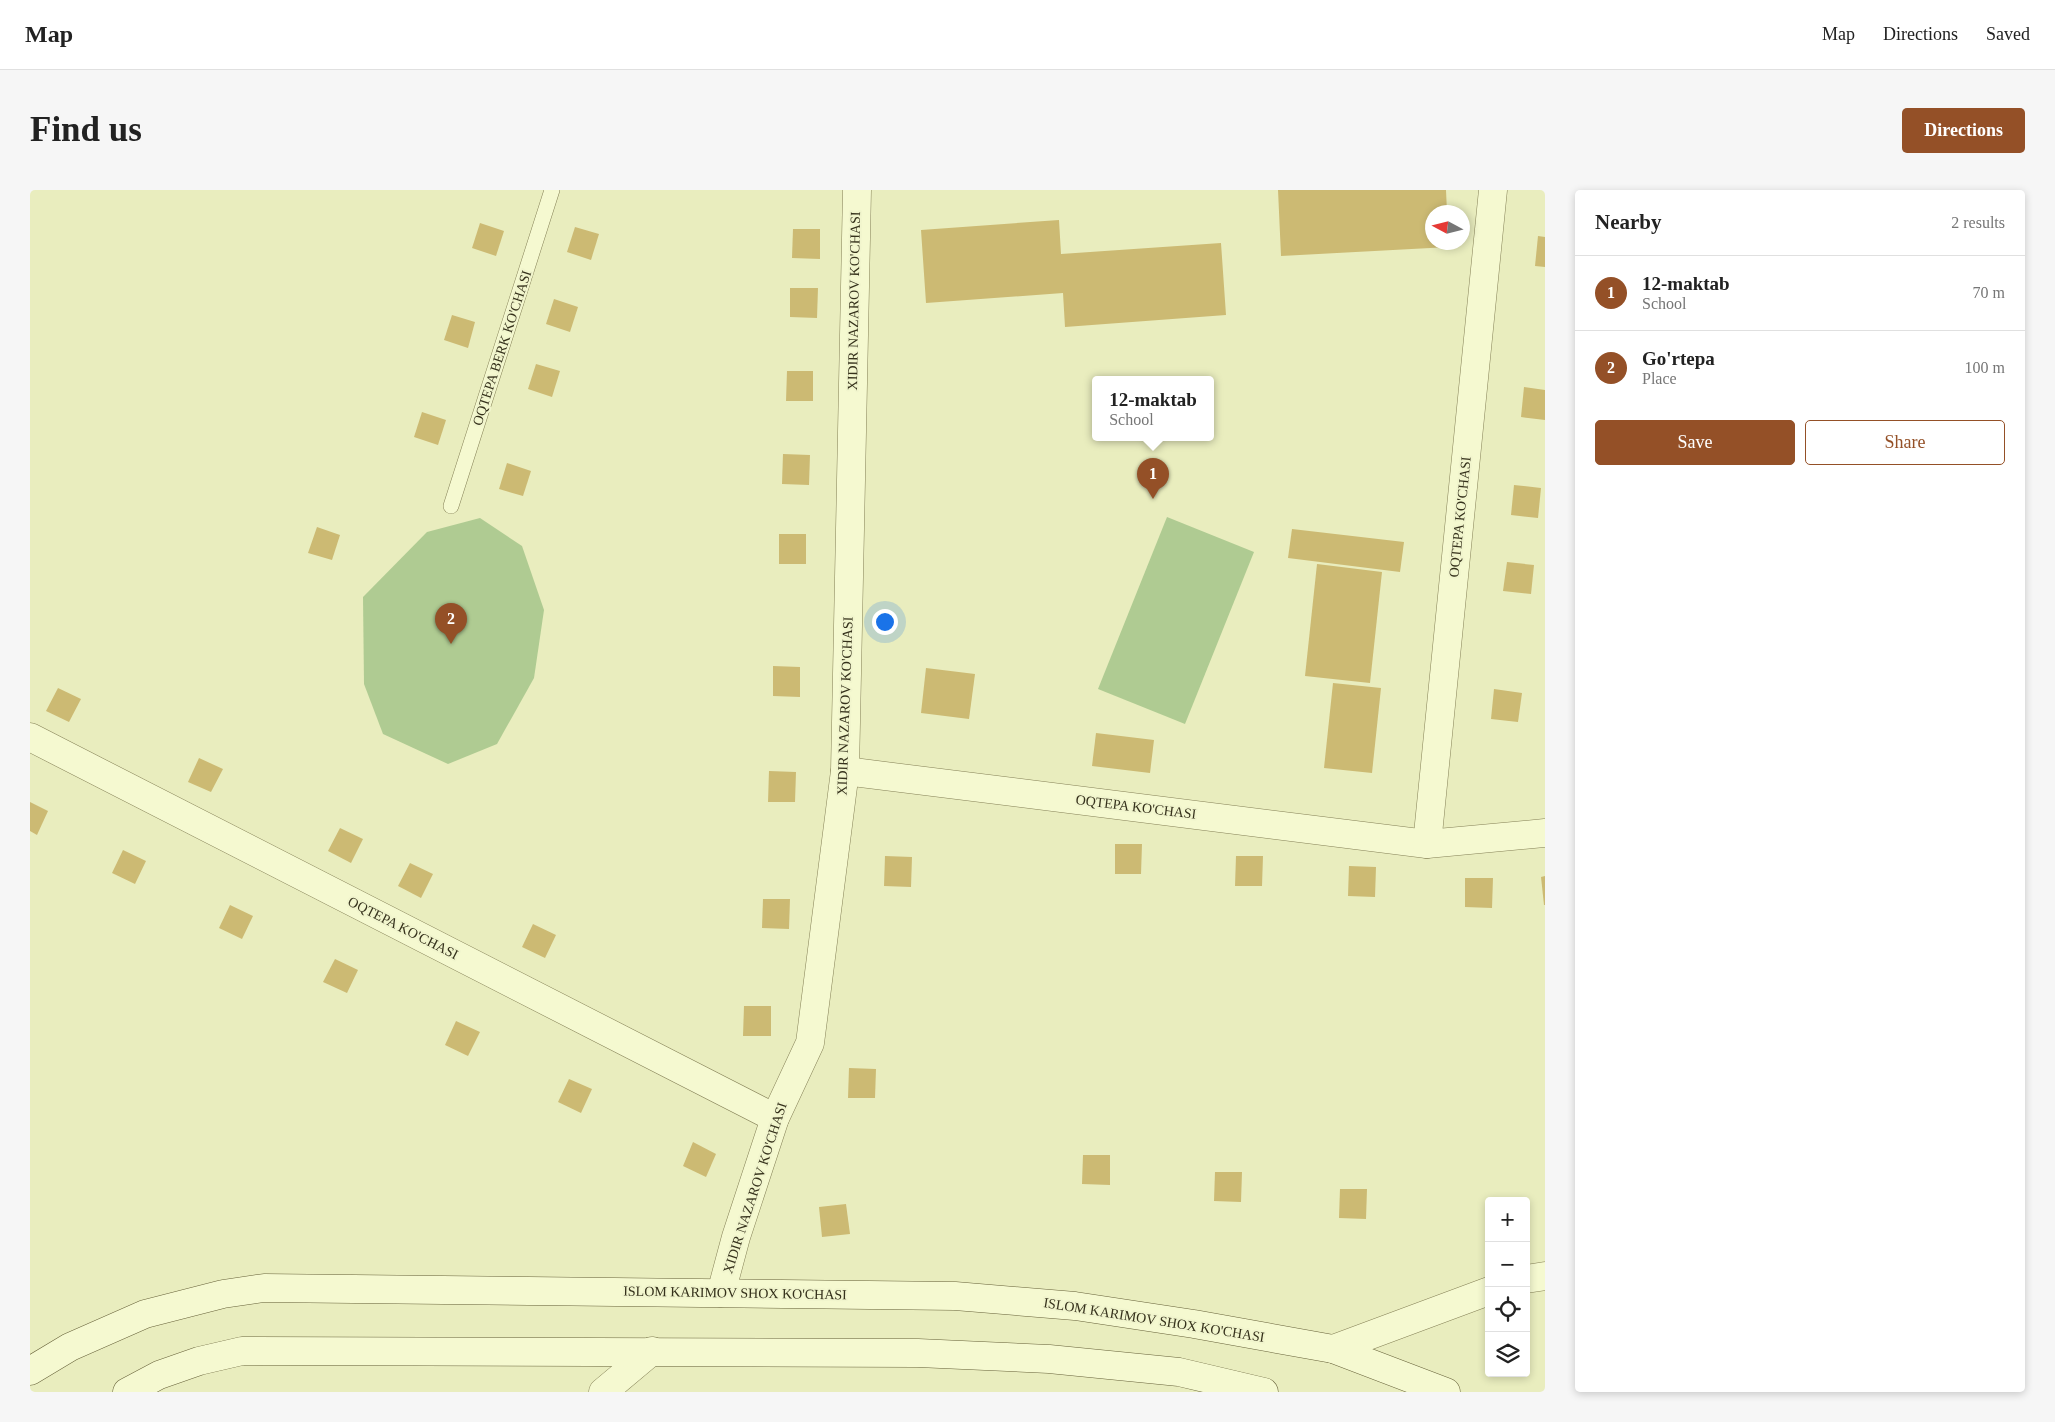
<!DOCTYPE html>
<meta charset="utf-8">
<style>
:root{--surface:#fff;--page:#f6f6f6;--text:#222;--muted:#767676;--line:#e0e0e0;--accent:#945027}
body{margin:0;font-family:Georgia,serif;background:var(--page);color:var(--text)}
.controls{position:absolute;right:15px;bottom:15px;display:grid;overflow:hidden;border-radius:5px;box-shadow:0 2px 8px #0003}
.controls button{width:45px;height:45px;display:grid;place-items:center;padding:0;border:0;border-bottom:1px solid var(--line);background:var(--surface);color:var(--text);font:25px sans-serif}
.compass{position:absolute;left:1395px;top:15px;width:45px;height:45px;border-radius:50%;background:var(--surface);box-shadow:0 2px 8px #0003;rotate:277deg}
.you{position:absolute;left:854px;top:431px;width:18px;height:18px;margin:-12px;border:4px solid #fff;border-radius:50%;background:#1a73e8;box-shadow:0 0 0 8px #1a73e833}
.badge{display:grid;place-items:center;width:32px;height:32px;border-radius:50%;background:var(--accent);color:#fff;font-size:16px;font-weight:700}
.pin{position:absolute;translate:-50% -41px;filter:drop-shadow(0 1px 2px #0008)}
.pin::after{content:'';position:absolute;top:26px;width:18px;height:15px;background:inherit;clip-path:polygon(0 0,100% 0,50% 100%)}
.popup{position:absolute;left:1062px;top:186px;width:122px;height:65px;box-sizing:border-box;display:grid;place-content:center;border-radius:5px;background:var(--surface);filter:drop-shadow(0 1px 4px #0005);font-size:16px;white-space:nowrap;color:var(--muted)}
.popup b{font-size:19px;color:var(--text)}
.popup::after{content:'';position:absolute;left:50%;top:100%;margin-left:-10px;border:10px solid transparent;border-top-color:var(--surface)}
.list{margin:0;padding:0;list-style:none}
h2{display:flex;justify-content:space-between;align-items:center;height:65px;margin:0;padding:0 20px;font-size:21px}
h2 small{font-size:16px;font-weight:400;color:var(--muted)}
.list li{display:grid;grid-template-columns:32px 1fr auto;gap:15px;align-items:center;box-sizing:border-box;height:75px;padding:0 20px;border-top:1px solid var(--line)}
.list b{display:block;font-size:19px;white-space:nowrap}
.list p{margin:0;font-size:16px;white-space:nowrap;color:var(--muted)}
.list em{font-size:16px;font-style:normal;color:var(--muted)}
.actions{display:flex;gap:10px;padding:15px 20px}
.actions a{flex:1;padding:11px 0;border:1px solid var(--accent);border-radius:5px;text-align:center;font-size:18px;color:var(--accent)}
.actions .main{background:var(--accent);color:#fff}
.icon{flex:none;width:28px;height:28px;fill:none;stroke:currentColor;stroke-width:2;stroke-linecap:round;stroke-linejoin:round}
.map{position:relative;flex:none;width:1515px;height:1202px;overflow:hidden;border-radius:5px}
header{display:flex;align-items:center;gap:30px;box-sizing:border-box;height:70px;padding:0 25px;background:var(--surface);border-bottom:1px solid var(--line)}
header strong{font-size:24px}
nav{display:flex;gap:28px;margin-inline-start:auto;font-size:18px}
.intro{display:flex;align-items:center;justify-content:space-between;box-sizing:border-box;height:120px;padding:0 30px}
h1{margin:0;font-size:35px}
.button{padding:12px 22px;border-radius:5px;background:var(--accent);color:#fff;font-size:18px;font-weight:700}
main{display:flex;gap:30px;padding:0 30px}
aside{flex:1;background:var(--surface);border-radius:5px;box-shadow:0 2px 8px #0003}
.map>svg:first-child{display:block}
</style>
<header>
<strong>Map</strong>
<nav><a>Map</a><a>Directions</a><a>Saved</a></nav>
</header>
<div class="intro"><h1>Find us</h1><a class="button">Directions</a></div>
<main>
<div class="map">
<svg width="1515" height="1202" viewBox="0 0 1515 1202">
<rect width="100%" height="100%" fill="#e9edbe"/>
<g fill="#afcb92">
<path d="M1137 327 1224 362 1155 534 1068 499Z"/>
<path d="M450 328 492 356 514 420 504 488 467 554 418 574 353 544 334 494 333 407 397 342Z"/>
</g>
<g fill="#ccba73">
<path d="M1248 0H1416L1417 22H1402V52H1419V57L1251 66Z"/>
<path d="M1029 30 1031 64 1191 53 1196 125 1035 137 1033 103 896 113 891 40Z"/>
<path d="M450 33 474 41 466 66 442 58Z"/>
<path d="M545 37 569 44 561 70 537 62Z"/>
<path d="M763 39H790V69L762 68Z"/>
<path d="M1508 46 1515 47V77L1505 76Z"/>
<path d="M760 98H788L787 128 760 127Z"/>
<path d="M524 109 548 117 540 142 516 134Z"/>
<path d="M422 125 445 132 438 158 414 150Z"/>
<path d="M506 174 530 181 522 207 498 199Z"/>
<path d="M757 181H783V211H756Z"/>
<path d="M1494 197 1515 200V230L1491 227Z"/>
<path d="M392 222 416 230 408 255 384 247Z"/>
<path d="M753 264 780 265 779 295 752 294Z"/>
<path d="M477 273 501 281 493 306 469 299Z"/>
<path d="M1484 295 1511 298 1508 328 1481 325Z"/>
<path d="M287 337 310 345 302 370 278 363Z"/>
<path d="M1262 339 1374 352 1370 382 1258 368Z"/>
<rect x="749" y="344" width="27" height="30"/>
<path d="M1477 372 1504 375 1501 404 1473 401Z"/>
<path d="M1287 374 1352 382 1340 493 1275 486Z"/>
<path d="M743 476 770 477V507L743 506Z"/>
<path d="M896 478 945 484 939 529 891 523Z"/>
<path d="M1303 493 1351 498 1342 583 1294 578Z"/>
<path d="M28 498 51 509 39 532 16 521Z"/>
<path d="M1464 499 1492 503 1488 532 1461 529Z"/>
<path d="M1066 543 1124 550 1120 583 1062 576Z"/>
<path d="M169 568 193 579 181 602 158 592Z"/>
<path d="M739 581 766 582 765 612H738Z"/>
<path d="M0 612 18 621 7 645 0 641Z"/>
<path d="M310 638 333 649 321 673 298 661Z"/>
<path d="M1085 654H1112L1111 684H1085Z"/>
<path d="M93 660 116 671 105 694 82 683Z"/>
<path d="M855 666 882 667 881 697 854 696Z"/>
<path d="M1206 666H1233L1232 696H1205Z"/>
<path d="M380 673 403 684 391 708 368 696Z"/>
<path d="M1319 676 1346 677 1345 707 1318 706Z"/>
<path d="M1515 686V715H1514L1511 687Z"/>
<path d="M1435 688H1463L1462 718 1435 717Z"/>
<path d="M733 709H760L759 739 732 738Z"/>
<path d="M200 715 223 726 212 749 189 738Z"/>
<path d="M503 734 526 745 515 768 492 757Z"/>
<path d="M305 769 328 780 317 803 293 792Z"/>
<path d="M714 816H741V846H713Z"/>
<path d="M426 831 450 842 438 866 415 855Z"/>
<path d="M819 878 846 879 845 908H818Z"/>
<path d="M539 889 562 899 551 923 528 912Z"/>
<path d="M663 952 686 964 676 987 653 976Z"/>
<path d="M1053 965H1080V995L1052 994Z"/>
<path d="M1185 982H1212L1211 1012 1184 1011Z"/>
<path d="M1310 999H1337L1336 1029 1309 1028Z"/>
<path d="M816 1014 820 1044 792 1047 789 1017Z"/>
</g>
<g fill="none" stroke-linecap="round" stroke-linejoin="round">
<defs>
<path id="service" d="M421 316 522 0"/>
<g id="minor">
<path d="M0 547 745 928"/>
<path d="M815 581 1397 654 1515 643"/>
<path d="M1397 654 1463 0"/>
<path d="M1496 1089 1515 1086"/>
<path d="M691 1103 706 1047 745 928 780 853 815 581 827 0"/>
<path d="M1303 1159 1459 1101"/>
<path d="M573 1202 622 1161"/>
</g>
<g id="secondary">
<path d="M0 1181 40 1157 115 1124 193 1104 234 1098 925 1106 1045 1116 1164 1134 1303 1159 1416 1202"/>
<path d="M97 1202 129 1185 169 1171 212 1161 888 1163 1019 1169 1149 1182 1234 1202"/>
</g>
</defs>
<use href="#service" stroke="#858157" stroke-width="16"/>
<use href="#minor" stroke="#858157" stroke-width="29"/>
<use href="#secondary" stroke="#67623a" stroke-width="29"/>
<use href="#service" stroke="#f5f9d0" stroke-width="15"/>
<use href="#minor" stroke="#f5f9d0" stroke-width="28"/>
<use href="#secondary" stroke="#f5f9d0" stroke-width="28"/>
</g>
<g text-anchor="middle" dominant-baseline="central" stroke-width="4" stroke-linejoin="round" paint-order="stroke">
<g font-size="14" fill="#35311b" stroke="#f1f5cd">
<text transform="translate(824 111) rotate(-89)">XIDIR NAZAROV KO'CHASI</text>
<text transform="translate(472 158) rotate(-72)">OQTEPA BERK KO'CHASI</text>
<text transform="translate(1430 327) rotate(-84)">OQTEPA KO'CHASI</text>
<text transform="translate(815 516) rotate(-88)">XIDIR NAZAROV KO'CHASI</text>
<text transform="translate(1106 617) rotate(7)">OQTEPA KO'CHASI</text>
<text transform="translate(373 738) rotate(27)">OQTEPA KO'CHASI</text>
<text transform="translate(725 998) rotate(-72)">XIDIR NAZAROV KO'CHASI</text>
<text transform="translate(705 1103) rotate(1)">ISLOM KARIMOV SHOX KO'CHASI</text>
<text transform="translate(1124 1130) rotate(9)">ISLOM KARIMOV SHOX KO'CHASI</text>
</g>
</g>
</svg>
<div class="controls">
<button>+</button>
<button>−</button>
<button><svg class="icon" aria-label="locate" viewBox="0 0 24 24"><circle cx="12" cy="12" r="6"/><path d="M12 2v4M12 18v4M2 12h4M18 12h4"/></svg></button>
<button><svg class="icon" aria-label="layers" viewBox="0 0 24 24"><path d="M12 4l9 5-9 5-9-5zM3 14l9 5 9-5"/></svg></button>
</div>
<svg class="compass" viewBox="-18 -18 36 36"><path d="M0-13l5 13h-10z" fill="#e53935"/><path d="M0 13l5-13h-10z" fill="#767676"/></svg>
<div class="you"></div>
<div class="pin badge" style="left:1123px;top:309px">1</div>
<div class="popup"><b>12-maktab</b>School</div>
<div class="pin badge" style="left:421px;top:454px">2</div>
</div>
<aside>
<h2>Nearby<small>2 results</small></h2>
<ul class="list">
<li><span class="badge">1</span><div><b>12-maktab</b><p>School</p></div><em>70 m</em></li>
<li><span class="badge">2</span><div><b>Go'rtepa</b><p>Place</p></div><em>100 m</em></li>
</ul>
<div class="actions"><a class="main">Save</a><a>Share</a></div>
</aside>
</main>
